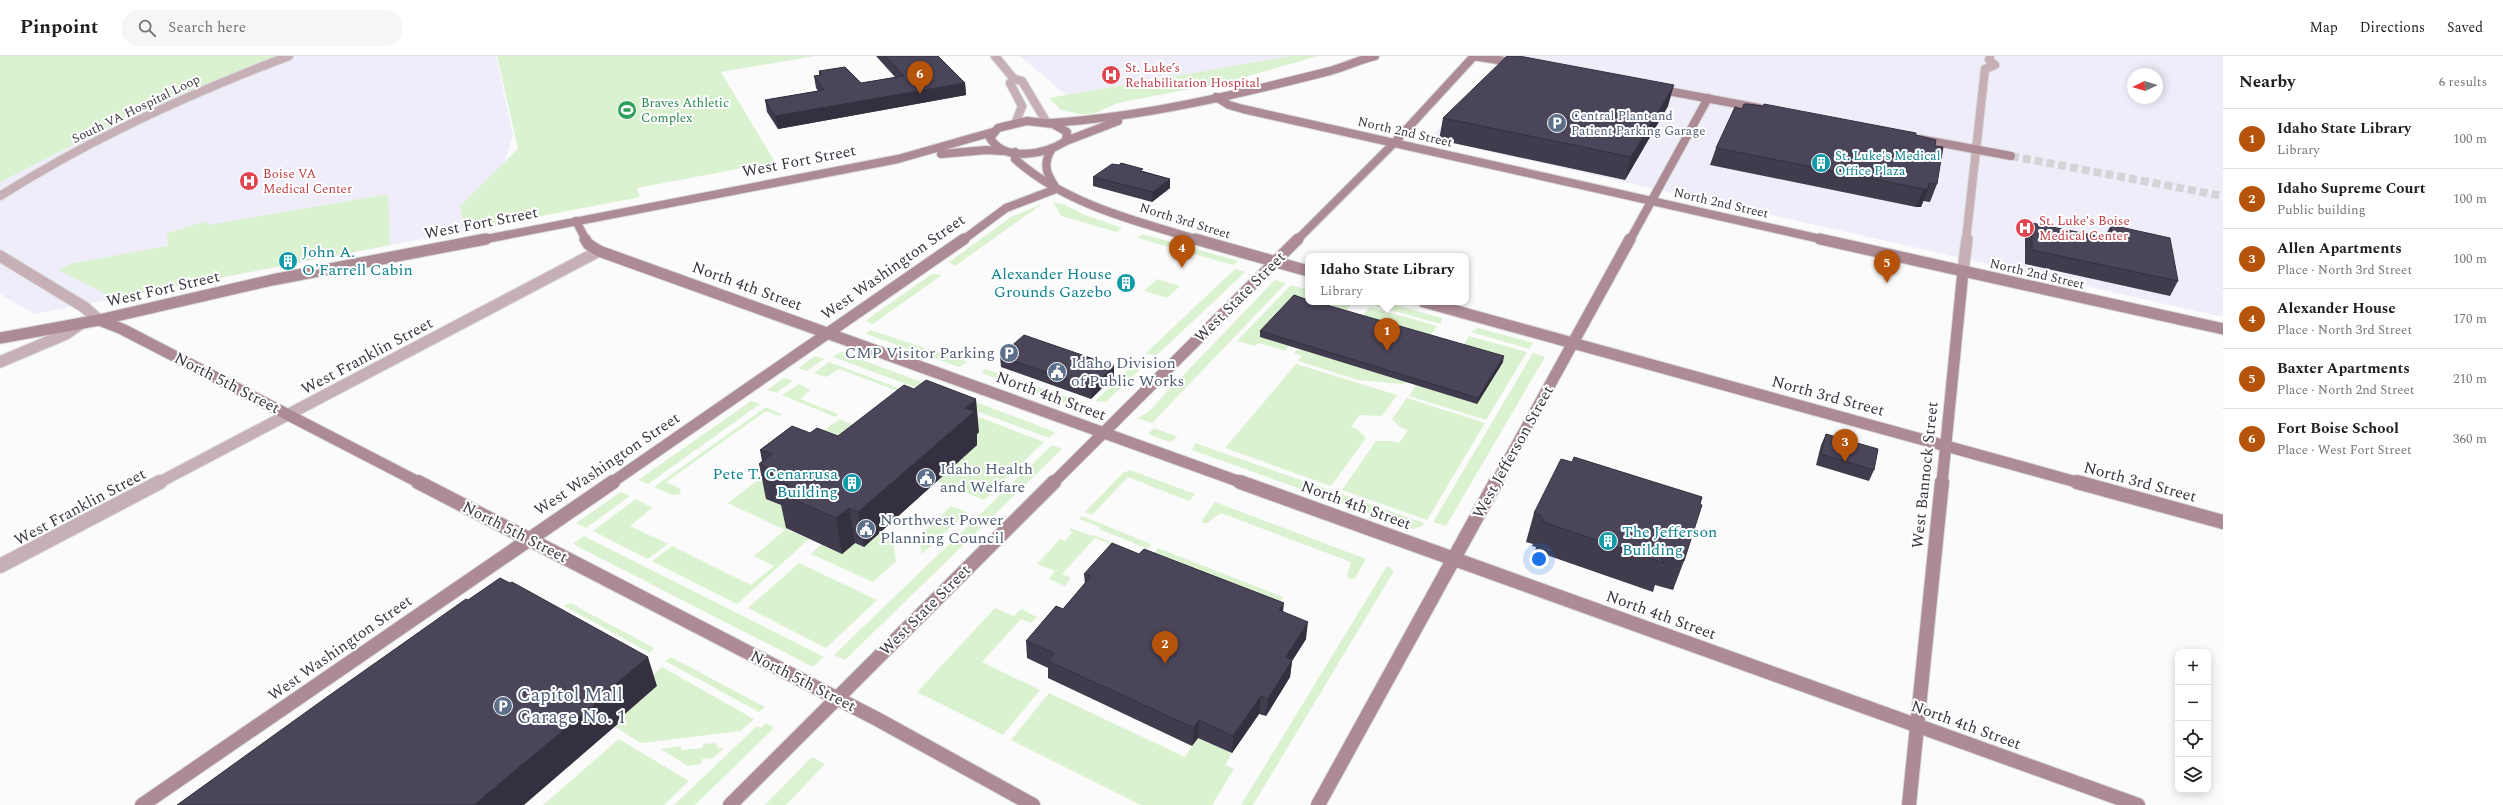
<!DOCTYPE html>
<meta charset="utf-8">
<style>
:root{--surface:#fff;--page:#f6f6f6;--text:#202124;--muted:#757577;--line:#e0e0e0;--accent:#b45309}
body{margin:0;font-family:Spectral,serif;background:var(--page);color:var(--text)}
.controls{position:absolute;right:12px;bottom:12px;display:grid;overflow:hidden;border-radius:8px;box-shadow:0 2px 10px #0003}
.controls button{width:36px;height:36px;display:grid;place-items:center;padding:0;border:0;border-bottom:1px solid var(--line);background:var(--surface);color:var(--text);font:20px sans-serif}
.compass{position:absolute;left:2127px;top:12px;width:36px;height:36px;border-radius:50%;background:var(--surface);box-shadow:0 2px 10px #0003;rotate:266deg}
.you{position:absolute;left:1539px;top:503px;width:14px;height:14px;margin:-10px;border:3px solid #fff;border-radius:50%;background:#1a73e8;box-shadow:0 0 0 6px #1a73e833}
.badge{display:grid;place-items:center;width:26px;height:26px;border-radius:50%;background:var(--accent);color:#fff;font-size:13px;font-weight:700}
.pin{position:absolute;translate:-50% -33px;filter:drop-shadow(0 1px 2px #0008)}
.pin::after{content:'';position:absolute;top:21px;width:14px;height:12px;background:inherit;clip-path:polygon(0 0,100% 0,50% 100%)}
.popup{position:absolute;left:1305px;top:197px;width:164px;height:52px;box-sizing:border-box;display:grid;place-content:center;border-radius:8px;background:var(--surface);filter:drop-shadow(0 1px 3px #0005);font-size:13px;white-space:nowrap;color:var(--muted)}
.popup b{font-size:15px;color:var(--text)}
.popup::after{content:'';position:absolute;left:50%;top:100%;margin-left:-8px;border:8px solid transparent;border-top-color:var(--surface)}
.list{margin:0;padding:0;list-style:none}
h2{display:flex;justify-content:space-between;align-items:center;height:52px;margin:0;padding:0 16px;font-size:17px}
h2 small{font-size:13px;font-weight:400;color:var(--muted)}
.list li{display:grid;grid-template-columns:26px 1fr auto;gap:12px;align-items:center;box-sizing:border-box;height:60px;padding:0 16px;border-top:1px solid var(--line)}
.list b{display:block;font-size:15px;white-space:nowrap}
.list p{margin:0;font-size:13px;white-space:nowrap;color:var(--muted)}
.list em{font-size:13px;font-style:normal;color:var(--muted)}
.icon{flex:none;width:22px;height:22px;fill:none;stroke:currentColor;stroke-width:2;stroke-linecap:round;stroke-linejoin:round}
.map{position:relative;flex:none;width:2223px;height:749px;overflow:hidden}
header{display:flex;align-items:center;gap:24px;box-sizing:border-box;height:56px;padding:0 20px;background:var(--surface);border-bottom:1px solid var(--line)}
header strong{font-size:19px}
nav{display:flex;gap:22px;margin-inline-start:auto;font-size:14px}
.search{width:280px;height:36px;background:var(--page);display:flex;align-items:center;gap:10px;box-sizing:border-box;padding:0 14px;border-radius:16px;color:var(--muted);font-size:15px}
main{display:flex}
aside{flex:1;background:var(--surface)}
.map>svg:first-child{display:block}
</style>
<header>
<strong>Pinpoint</strong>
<div class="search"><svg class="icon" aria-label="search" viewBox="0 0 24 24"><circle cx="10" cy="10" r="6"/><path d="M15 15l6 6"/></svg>Search here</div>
<nav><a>Map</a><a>Directions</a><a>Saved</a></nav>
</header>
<main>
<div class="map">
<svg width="2223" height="749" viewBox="0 0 2223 749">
<rect width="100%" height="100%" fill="#fbfbfb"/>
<g fill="#f0edfa" fill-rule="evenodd">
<path d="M0 0H496L513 79 485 171 35 258 0 238Z"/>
<path d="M1020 0H1291L1066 39Z"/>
<path d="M1523 0H2223V261L1430 82 1497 13ZM2133 18H2157V42H2133Z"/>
</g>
<g fill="#dbf2d1">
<path d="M0 0H284L188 35 120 65 0 126Z"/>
<path d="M497 0H815L721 16 775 106 637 132 640 141 485 171 464 172 460 150 518 93Z"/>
<path d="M1291 0H1318L1231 25 1118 47 1093 58H1080L1061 54 1049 42Z"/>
<path d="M388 138 390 189 114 242 58 214 73 207 168 190 167 177 207 165 208 169Z"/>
<path d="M1053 146 1063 148 1085 159 1122 172 1117 176 1061 160Z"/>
<path d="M1042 148 955 210 949 206 1011 161Z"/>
<path d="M1143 178 1238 205 1233 209 1138 182Z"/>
<path d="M1235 213 1245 216 1157 299 1145 298Z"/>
<path d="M932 218 942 219 873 268 865 265Z"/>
<path d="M1157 223 1180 230 1167 242 1144 235Z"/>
<path d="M1275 224 1286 227 1152 367 1137 362 1147 357Z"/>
<path d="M1291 229 1308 234V246L1353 247 1342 259 1289 290 1285 295 1259 287 1255 290 1237 285Z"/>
<path d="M1373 246H1385L1442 262 1441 268 1372 249Z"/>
<path d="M1370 251 1437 270 1429 282 1359 264Z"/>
<path d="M1478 272 1533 287 1529 293 1471 276Z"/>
<path d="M870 274 968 306 959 311 866 278Z"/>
<path d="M1469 280 1527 296 1486 364 1409 340 1416 329 1477 348 1462 291Z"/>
<path d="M1298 293 1408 326 1403 328 1358 324 1298 305 1302 300 1294 297Z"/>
<path d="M841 296 924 327 917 332 833 301Z"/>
<path d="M1533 297 1545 301 1446 470 1433 466Z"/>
<path d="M815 300 824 303 807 315 798 312Z"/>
<path d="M829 306 912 337H903L839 313 826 321 814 317Z"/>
<path d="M1296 308 1397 339 1382 360 1360 359 1351 371 1357 373 1366 382 1331 430 1225 392Z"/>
<path d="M1131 311 1140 313 1106 346 1095 345Z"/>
<path d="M985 313 1085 347 1076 351 1048 342 1052 338 1042 335 1039 338 982 317Z"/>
<path d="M784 322 793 325 776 337 767 334Z"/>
<path d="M799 328 810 334 800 343 838 358 835 361 782 339Z"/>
<path d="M941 333 1055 376 1049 382 934 339Z"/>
<path d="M1407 342 1485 367 1427 464 1342 434 1376 385H1392L1399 387 1408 374 1401 372 1392 363Z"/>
<path d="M751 345 760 348 648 428 638 424Z"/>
<path d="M766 351 783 359 779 360 766 355 666 426 681 433 680 438 672 439 654 431Z"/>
<path d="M971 358 1044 386 984 444 937 425 977 389Z"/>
<path d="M839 363 866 374 799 394Z"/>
<path d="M1154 372 1178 381 1170 386 1148 378Z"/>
<path d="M1195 387 1424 467 1422 470 1413 473 1192 394Z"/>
<path d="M1052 389 1062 393 845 604 834 599Z"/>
<path d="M1130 414 1195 438 1189 445 1128 421 1092 459 1085 456 1123 417Z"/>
<path d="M758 424 779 433 793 455 786 473 809 483 737 548 652 505 672 490 751 529 774 510 754 500 785 474 728 447Z"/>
<path d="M621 436 630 440 586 472 576 467Z"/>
<path d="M636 443 652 452 630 470 668 488 648 503 593 475Z"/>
<path d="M1215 446 1366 503 1355 522 1350 523 1347 520 1351 506 1221 457 1207 467H1202V464Z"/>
<path d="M951 450 967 456 922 498 918 481Z"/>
<path d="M1082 460 1151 488 1148 493 1099 473 1100 471 1079 463Z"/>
<path d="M1071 472 1092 480 1093 479 1142 498 1140 500 1095 482 1062 518 1071 522 1065 530 1049 523 1055 515 1037 508 1060 483 1065 485 1073 476 1069 474Z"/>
<path d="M879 477 893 482 896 505 873 526 811 498 822 488 855 487 864 491Z"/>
<path d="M584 480 824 601 813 611 573 488Z"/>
<path d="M1158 492 1283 541 1270 560 1148 504Z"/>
<path d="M799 507 877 544 826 592 748 552Z"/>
<path d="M1387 510 1394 515 1253 749H1241Z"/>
<path d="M570 547 654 592 650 597 564 550Z"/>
<path d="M995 552 1014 560 1021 553 1037 561 1031 567 1021 563 982 606 1040 634 1003 679 917 636Z"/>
<path d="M671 601 765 651 759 656 665 605Z"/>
<path d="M662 611 754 663 741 675 641 687 614 670 616 665 657 630 647 624Z"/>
<path d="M1049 637 1185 701 1198 682 1232 697 1225 709 1234 713 1212 749H1141L1011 684Z"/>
<path d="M766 667 774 672 695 749H674L757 670 761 672Z"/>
<path d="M619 683 689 725 664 749H543Z"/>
<path d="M715 687 718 692H724L713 702 702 703 701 708 688 710 661 693 681 690V694L702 692 703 688Z"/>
<path d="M812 701 825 708 786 749H765Z"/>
</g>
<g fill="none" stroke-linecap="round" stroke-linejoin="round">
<path stroke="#d4d4d6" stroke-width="8" stroke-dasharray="8 4" stroke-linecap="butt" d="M2011 100 2223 140"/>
<defs>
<g id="street-far2">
<path d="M995 0 1014 23 1022 25 1047 67"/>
<path d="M1014 23 1010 27 1022 50 1016 66"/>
<path d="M0 140C92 82 188 38 289 0"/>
<path d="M1966 184 1985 13 1995 9 1989 4 1990 0"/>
</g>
<g id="street-far1">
<path d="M0 200 84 251 99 264"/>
<path d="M1963 215 1967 183"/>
<path d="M0 306 66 278 82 267"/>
<path d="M158 427 599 195"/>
</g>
<path id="street" d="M0 510 160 426"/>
<g id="secondary-far2">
<path d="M1473 0 1517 7"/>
<path d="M1657 33 1759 52"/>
<path d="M1216 41 1229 49 1243 53 1825 184"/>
<path d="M1027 65 1053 68 1067 76 1066 85C1046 98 1005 107 990 82L998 72Z"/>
<path d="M1050 67C1143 61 1235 39 1326 16 1343 12 1358 4 1375 0"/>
<path d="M1920 83 2011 100"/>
<path d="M1066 85 1118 65"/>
<path d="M1051 94C1042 110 1047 118 1056 132"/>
<path d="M1015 96V103C1065 148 1135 165 1199 184"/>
<path d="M941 98 986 94 1002 95"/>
<path d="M576 165 586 184"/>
<path d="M481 184 898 103 993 76"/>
<path d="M963 184 1006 152 1056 133"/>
<path d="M1297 184 1394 87 1474 0"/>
<path d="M1630 184 1708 42"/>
</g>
<g id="secondary-far1">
<path d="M585 183 588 188 599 195 1243 427"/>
<path d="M1195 183 1308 215"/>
<path d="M1820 183 2223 273"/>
<path d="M1424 246 2080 427"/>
<path d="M99 264 122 273 420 427"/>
<path d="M0 282 99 264 272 224 486 183"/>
<path d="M611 427 964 183"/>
<path d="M1053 427 1298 183"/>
<path d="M1496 427 1630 183"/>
<path d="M1942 427 1963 215"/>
</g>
<g id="secondary">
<path d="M418 426 877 663 1033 749"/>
<path d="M1240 426 2138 749"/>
<path d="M2077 426 2223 466"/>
<path d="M142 749 613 426"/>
<path d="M730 749 1054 426"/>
<path d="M1318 749 1496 426"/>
<path d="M1909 749 1942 426"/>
</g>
</defs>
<use href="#street-far2" stroke="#d8d8d9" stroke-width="10"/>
<use href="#street-far1" stroke="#d8d8d9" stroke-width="13"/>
<use href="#street" stroke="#d8d8d9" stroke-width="16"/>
<use href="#secondary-far2" stroke="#d8d8d9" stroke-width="10"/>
<use href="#secondary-far1" stroke="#d8d8d9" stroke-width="13"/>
<use href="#secondary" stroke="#d8d8d9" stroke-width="16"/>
<use href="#street-far2" stroke="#c7b0b5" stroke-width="8"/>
<use href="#street-far1" stroke="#c7b0b5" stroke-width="11"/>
<use href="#street" stroke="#c7b0b5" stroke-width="14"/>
<use href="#secondary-far2" stroke="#ac8b94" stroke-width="8"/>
<use href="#secondary-far1" stroke="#ac8b94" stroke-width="11"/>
<use href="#secondary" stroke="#ac8b94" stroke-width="14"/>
</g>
<g fill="#403b4d">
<path d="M876 0H938L965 27 966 39 778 73 767 56 765 44 818 35 816 32 814 20 819 19V15L861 27 895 21Z"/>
<path d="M1668 50 1625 124 1439 84 1443 62Z"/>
<path d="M1916 79 1935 90 1937 128 1930 146 1923 145 1921 151H1916L1710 109 1716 92Z"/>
<path d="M1143 115 1170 123V132L1152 146 1093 130V121Z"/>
<path d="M2032 167 2104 182 2111 169 2178 225 2170 240 2025 208V181Z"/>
<path d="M1260 275 1503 306 1477 348 1260 281Z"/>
<path d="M1000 300 1114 320 1091 343 1001 311Z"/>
<path d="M979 376 977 378V389L864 491 855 487 842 498 786 472 781 449 766 443 759 408 762 405 760 394 810 377 838 380Z"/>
<path d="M1826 378 1874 414 1869 425 1816 409 1821 389Z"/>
<path d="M1572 406 1684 505 1673 534 1655 529 1653 536 1535 495 1536 491 1532 490 1533 488 1526 486 1534 457Z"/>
<path d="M1084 518 1283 555 1306 583 1292 605 1290 621 1266 660 1259 658 1232 697 1198 682 1192 690 1048 622V612L1027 602 1026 585 1063 553 1085 528Z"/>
</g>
<g fill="#34303f">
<path d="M965 27 966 39 778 73 775 60Z"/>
<path d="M1674 29 1668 50 1625 124 1631 101Z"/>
<path d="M1170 123V132L1152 146 1153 136Z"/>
<path d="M1924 133H1928L1921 151H1916Z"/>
<path d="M1504 300 1503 306 1477 348 1478 342Z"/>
<path d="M1114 310V320L1091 343V332Z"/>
<path d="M976 343 979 376 977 378V389L864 491 858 456 965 352Z"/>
<path d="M849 452 855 487 842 498 836 462Z"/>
<path d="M1284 547 1282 564 1279 554Z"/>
<path d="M1308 566 1306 583 1292 605 1290 621 1266 660 1268 643 1286 601Z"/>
<path d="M648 601 657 630 618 664 619 667 524 749H474L605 636Z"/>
<path d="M1261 640 1259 658 1232 697 1233 680Z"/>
<path d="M1199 664 1198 682 1192 690 1194 672Z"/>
</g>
<g fill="#4b455a" stroke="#34303f">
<path d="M885 0H938L965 27 775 60 765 44 824 34 814 20 822 19 819 15 845 11 861 27 904 20Z"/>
<path d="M1507 0H1519L1674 29 1631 101 1443 62Z"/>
<path d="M1744 48H1748L1763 50 1764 48 1916 77V79L1936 84 1935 90 1943 91 1937 128 1929 127 1928 133H1924L1716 92 1735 51 1742 53Z"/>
<path d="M1121 107 1143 113 1140 115 1170 123 1153 136 1093 121 1112 108 1119 109Z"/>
<path d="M2032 167 2112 183 2111 169 2170 182 2178 225 2032 194Z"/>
<path d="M1294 239 1308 244V246H1316L1504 300 1478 342 1260 275Z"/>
<path d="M1024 279 1114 310 1091 332 1000 300Z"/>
<path d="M926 324 976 343 965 352 975 355 858 456 849 452 836 462 779 437 789 429 780 425 786 420 759 408 772 398 760 394 792 370 810 377 817 372 838 380 904 329 914 333Z"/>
<path d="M1826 378 1878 393 1874 414 1821 398Z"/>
<path d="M1574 401 1702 441 1700 448 1702 449 1684 505 1658 498 1664 507 1543 466 1544 463 1540 462 1541 460 1534 457 1561 403 1572 406Z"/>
<path d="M1112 487 1139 498 1144 493 1284 547 1279 554 1308 566 1286 601 1292 604 1268 643 1261 640 1233 680 1199 664 1194 672 1048 605 1054 597 1026 585 1056 550 1063 553 1091 520 1084 518Z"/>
<path d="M500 522 510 527 512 526 648 601 605 636 608 637 474 749H177L327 641 466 543 468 544Z"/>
</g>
<defs>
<symbol id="hospital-disc" viewBox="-11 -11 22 22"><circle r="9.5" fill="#e0444e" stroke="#fff"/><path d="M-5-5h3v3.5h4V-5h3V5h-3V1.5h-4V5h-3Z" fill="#fff"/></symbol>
<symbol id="stadium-disc" viewBox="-11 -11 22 22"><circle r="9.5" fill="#2e9e5b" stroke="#fff"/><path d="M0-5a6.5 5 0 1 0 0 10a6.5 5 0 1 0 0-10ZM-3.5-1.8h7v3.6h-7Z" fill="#fff"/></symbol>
<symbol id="parking-disc" viewBox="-11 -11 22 22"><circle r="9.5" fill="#5c6f8a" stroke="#fff"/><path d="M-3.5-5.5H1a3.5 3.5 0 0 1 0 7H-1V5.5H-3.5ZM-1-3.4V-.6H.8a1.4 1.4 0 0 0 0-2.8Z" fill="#fff"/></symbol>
<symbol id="building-disc" viewBox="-11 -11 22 22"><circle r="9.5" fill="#0f9aa8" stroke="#fff"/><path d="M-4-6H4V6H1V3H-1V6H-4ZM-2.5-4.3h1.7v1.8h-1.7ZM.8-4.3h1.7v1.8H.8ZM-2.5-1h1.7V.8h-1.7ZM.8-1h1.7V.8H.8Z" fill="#fff"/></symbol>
<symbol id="civic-disc" viewBox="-11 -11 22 22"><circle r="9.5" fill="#5c6f8a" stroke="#fff"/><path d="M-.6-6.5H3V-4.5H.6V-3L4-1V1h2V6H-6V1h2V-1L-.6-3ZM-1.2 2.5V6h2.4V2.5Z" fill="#fff"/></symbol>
</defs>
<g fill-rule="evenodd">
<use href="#hospital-disc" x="1100" y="8" width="22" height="22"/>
<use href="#stadium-disc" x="616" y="43" width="22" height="22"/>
<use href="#parking-disc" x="1546" y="56" width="22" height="22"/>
<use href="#building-disc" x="1810" y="96" width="22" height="22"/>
<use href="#hospital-disc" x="238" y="114" width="22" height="22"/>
<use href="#hospital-disc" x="2014" y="161" width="22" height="22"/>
<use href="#building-disc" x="277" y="194" width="22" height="22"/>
<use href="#building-disc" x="1115" y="216" width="22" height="22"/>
<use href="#parking-disc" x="998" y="286" width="22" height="22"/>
<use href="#civic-disc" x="1046" y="305" width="22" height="22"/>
<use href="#civic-disc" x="915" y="411" width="22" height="22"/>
<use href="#building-disc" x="841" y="416" width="22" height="22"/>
<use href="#civic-disc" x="855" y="462" width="22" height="22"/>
<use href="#building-disc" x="1597" y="474" width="22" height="22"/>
<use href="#parking-disc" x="492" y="639" width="22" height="22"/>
</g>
<g text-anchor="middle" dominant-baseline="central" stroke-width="4" stroke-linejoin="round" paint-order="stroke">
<g font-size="13" fill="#be3a42" stroke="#fff" text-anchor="start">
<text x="1125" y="12">St. Luke’s<tspan x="1125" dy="15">Rehabilitation Hospital</tspan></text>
<text x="263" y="118">Boise VA<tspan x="263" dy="15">Medical Center</tspan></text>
<text x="2039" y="165">St. Luke's Boise<tspan x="2039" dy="15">Medical Center</tspan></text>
</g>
<g font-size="13" fill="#27864d" stroke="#fff" text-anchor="start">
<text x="641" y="47">Braves Athletic<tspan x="641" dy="15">Complex</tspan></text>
</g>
<g font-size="13" fill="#393640" stroke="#fff">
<text transform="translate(136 53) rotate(-26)">South VA Hospital Loop</text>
<text transform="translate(1405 76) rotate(13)">North 2nd Street</text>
<text transform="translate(1721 147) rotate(13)">North 2nd Street</text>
<text transform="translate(1185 165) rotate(17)">North 3rd Street</text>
<text transform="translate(2037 218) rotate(13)">North 2nd Street</text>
</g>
<g font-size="13" fill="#4e5e75" stroke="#fff" text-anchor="start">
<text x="1571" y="60">Central Plant and<tspan x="1571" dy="15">Patient Parking Garage</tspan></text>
</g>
<g font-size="13" fill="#0d838f" stroke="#fff" text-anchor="start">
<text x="1835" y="100">St. Luke's Medical<tspan x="1835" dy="15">Office Plaza</tspan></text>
</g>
<g font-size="16" fill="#393640" stroke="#fff">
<text transform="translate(799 105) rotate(-11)">West Fort Street</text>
<text transform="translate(481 167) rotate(-11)">West Fort Street</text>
<text transform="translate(893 211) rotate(-35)">West Washington Street</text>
<text transform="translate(747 230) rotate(20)">North 4th Street</text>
<text transform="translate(163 233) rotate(-13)">West Fort Street</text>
<text transform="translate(1240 241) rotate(-45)">West State Street</text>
<text transform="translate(367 300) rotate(-28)">West Franklin Street</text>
<text transform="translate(227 327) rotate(27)">North 5th Street</text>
<text transform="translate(1051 340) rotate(20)">North 4th Street</text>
<text transform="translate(1828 340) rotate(15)">North 3rd Street</text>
<text transform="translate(1513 396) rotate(-61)">West Jefferson Street</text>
<text transform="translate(607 408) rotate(-34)">West Washington Street</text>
<text transform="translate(1925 419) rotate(-84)">West Bannock Street</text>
<text transform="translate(2140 426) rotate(15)">North 3rd Street</text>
<text transform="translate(1356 449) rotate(20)">North 4th Street</text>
<text transform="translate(80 451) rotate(-28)">West Franklin Street</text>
<text transform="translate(515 476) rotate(27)">North 5th Street</text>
<text transform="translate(925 554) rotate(-45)">West State Street</text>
<text transform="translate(1661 559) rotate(20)">North 4th Street</text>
<text transform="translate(340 592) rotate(-35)">West Washington Street</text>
<text transform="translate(803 625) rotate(27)">North 5th Street</text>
<text transform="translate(1966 669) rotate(20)">North 4th Street</text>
</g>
<g font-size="16" fill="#0d838f" stroke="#fff" text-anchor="start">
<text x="302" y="196">John A.<tspan x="302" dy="18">O'Farrell Cabin</tspan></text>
<text x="1112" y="218" text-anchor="end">Alexander House<tspan x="1112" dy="18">Grounds Gazebo</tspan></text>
<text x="838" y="418" text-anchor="end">Pete T. Cenarrusa<tspan x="838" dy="18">Building</tspan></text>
<text x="1622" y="476">The Jefferson<tspan x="1622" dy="18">Building</tspan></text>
</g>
<g font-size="16" fill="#4e5e75" stroke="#fff" text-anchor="start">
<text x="995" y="297" text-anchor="end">CMP Visitor Parking</text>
<text x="1071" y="307">Idaho Division<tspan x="1071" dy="18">of Public Works</tspan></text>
<text x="940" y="413">Idaho Health<tspan x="940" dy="18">and Welfare</tspan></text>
<text x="880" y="464">Northwest Power<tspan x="880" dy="18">Planning Council</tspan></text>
</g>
<g font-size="19" fill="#4e5e75" stroke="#fff" text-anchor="start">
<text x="517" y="639">Capitol Mall<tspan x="517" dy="22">Garage No. 1</tspan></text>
</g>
</g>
</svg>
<div class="controls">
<button>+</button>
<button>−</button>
<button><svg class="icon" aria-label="locate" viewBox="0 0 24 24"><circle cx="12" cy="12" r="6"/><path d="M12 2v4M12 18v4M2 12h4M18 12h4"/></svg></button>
<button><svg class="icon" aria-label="layers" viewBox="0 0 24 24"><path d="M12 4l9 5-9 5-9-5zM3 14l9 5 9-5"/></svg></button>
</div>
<svg class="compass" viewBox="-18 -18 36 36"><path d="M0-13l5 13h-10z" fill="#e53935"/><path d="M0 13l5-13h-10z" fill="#757577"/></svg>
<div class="you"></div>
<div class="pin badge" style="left:1387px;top:295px">1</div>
<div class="popup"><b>Idaho State Library</b>Library</div>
<div class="pin badge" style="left:1165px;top:608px">2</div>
<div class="pin badge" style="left:1845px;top:406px">3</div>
<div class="pin badge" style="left:1182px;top:212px">4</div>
<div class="pin badge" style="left:1887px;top:227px">5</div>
<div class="pin badge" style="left:920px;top:38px">6</div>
</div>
<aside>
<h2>Nearby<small>6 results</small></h2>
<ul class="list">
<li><span class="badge">1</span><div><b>Idaho State Library</b><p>Library</p></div><em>100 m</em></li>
<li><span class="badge">2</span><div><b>Idaho Supreme Court</b><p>Public building</p></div><em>100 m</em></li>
<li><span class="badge">3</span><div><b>Allen Apartments</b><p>Place · North 3rd Street</p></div><em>100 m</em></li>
<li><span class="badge">4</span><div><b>Alexander House</b><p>Place · North 3rd Street</p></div><em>170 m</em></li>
<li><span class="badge">5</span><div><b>Baxter Apartments</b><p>Place · North 2nd Street</p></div><em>210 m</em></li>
<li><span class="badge">6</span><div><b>Fort Boise School</b><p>Place · West Fort Street</p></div><em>360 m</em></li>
</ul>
</aside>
</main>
